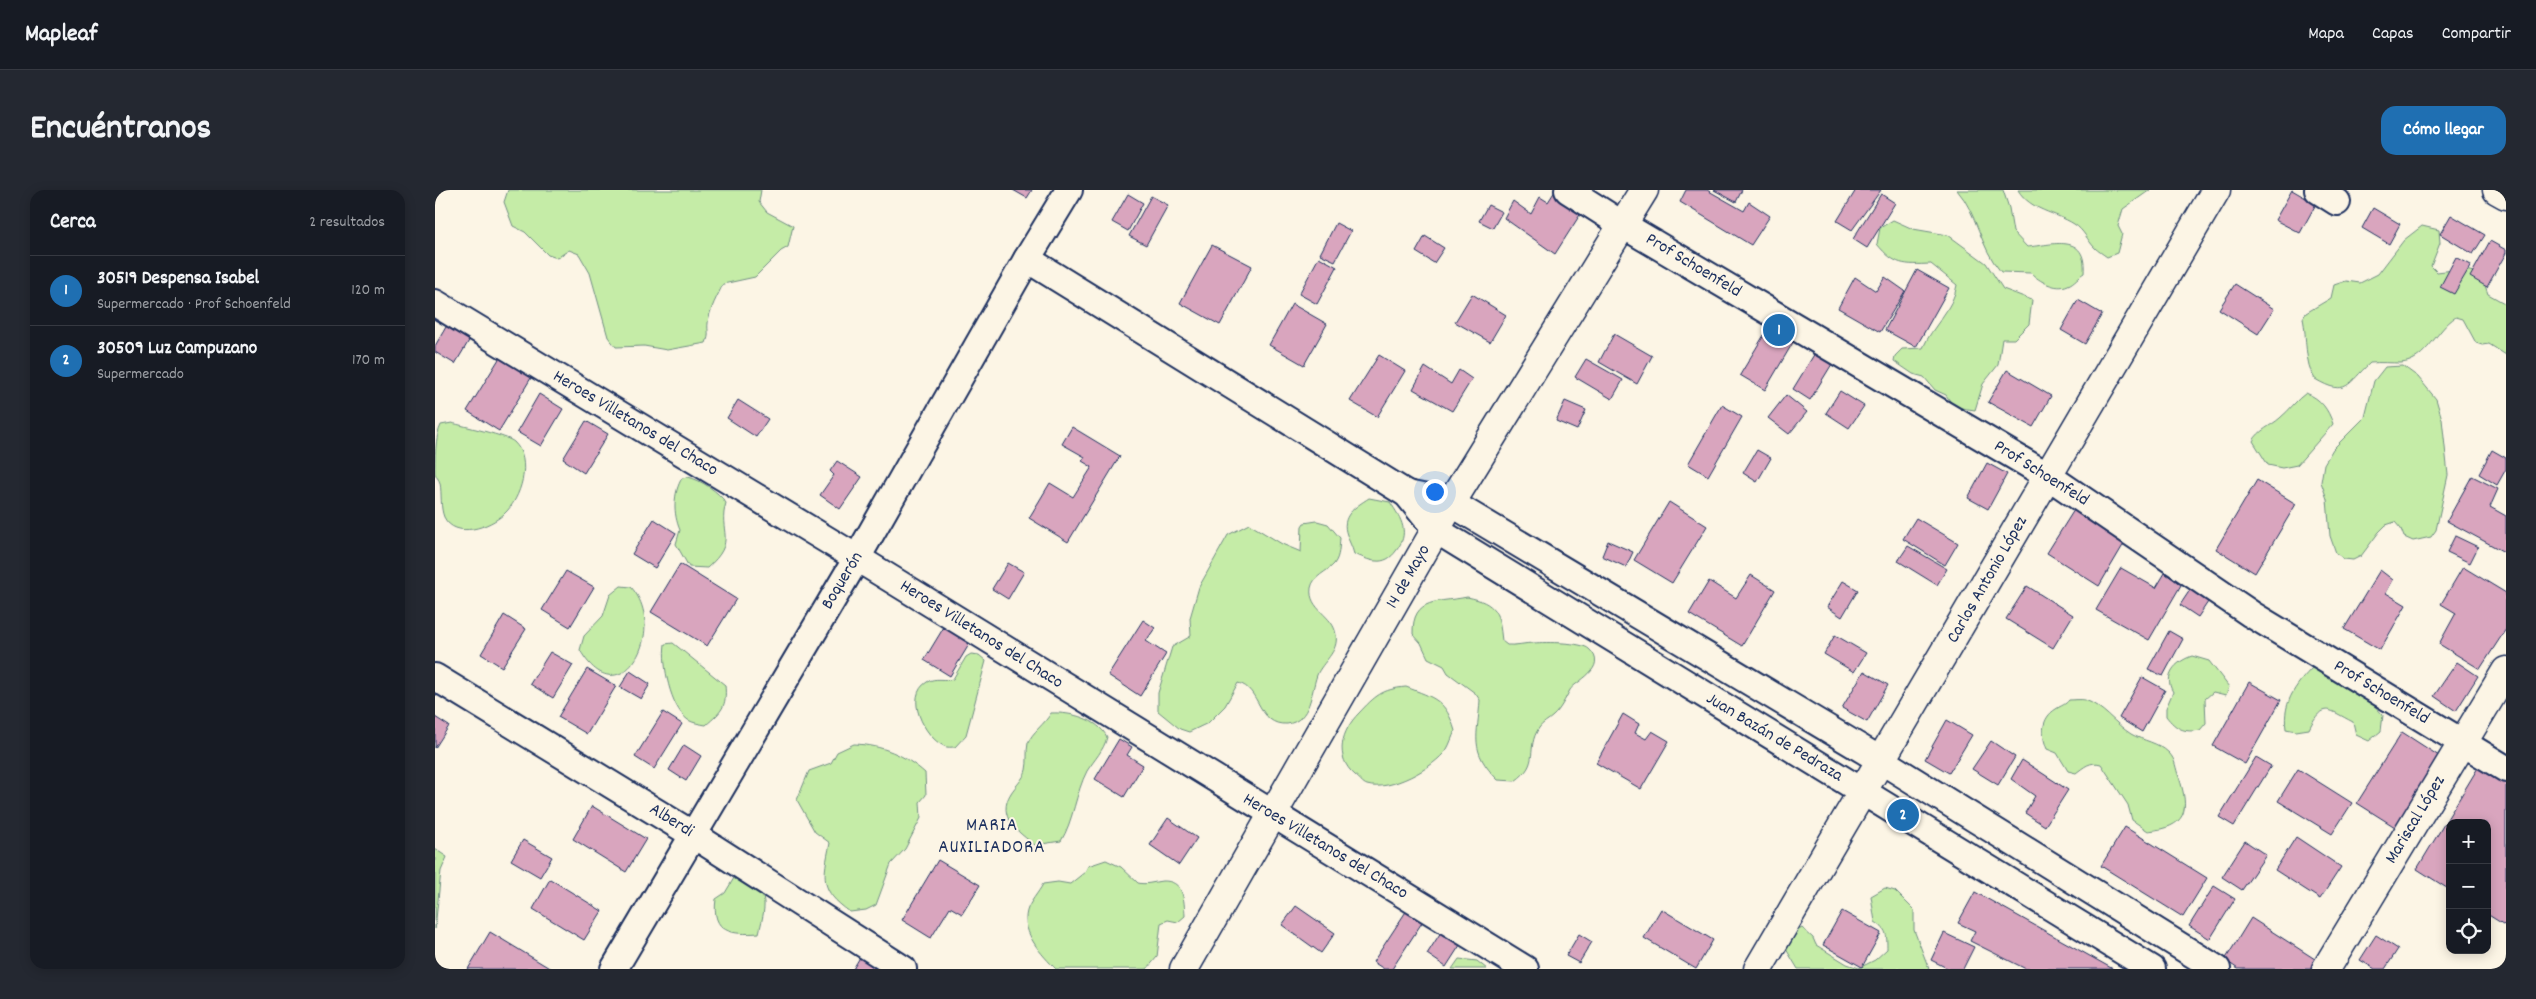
<!DOCTYPE html>
<html lang="es">
<meta charset="utf-8">
<style>
:root{--surface:#171b24;--page:#242831;--text:#f1f3f6;--muted:#9ea1a6;--line:#363941;--accent:#1f6fb2}
body{margin:0;font-family:Dekko,sans-serif;background:var(--page);color:var(--text)}
.controls{position:absolute;right:15px;bottom:15px;display:grid;overflow:hidden;border-radius:10px;box-shadow:0 2px 12px #0003}
.controls button{width:45px;height:45px;display:grid;place-items:center;padding:0;border:0;border-bottom:1px solid var(--line);background:var(--surface);color:var(--text);font:25px sans-serif}
.you{position:absolute;left:999px;top:301px;width:18px;height:18px;margin:-12px;border:4px solid #fff;border-radius:50%;background:#1a73e8;box-shadow:0 0 0 8px #1a73e833}
.badge{display:grid;place-items:center;width:32px;height:32px;border-radius:50%;background:var(--accent);color:#fff;font-size:16px;font-weight:700}
.pin{position:absolute;translate:-50% -50%;border:2px solid #fff;box-shadow:0 1px 5px #0006}
.list{margin:0;padding:0;list-style:none}
h2{display:flex;justify-content:space-between;align-items:center;height:65px;margin:0;padding:0 20px;font-size:21px}
h2 small{font-size:16px;font-weight:400;color:var(--muted)}
.list li{display:grid;grid-template-columns:32px 1fr auto;gap:15px;align-items:center;box-sizing:border-box;height:70px;padding:0 20px;border-top:1px solid var(--line)}
.list b{display:block;font-size:19px;white-space:nowrap}
.list p{margin:0;font-size:16px;white-space:nowrap;color:var(--muted)}
.list em{font-size:16px;font-style:normal;color:var(--muted)}
.icon{flex:none;width:28px;height:28px;fill:none;stroke:currentColor;stroke-width:2;stroke-linecap:round;stroke-linejoin:round}
.map{position:relative;flex:none;width:2071px;height:779px;overflow:hidden;border-radius:15px}
header{display:flex;align-items:center;gap:30px;box-sizing:border-box;height:70px;padding:0 25px;background:var(--surface);border-bottom:1px solid var(--line)}
header strong{font-size:24px}
nav{display:flex;gap:28px;margin-inline-start:auto;font-size:18px}
.intro{display:flex;align-items:center;justify-content:space-between;box-sizing:border-box;height:120px;padding:0 30px}
h1{margin:0;font-size:35px}
.button{padding:12px 22px;border-radius:15px;background:var(--accent);color:#fff;font-size:18px;font-weight:700}
main{display:flex;gap:30px;padding:0 30px}
aside{flex:1;background:var(--surface);border-radius:15px;box-shadow:0 2px 12px #0003}
.map>svg:first-child{display:block}
</style>
<header>
<strong>Mapleaf</strong>
<nav><a>Mapa</a><a>Capas</a><a>Compartir</a></nav>
</header>
<div class="intro"><h1>Encuéntranos</h1><a class="button">Cómo llegar</a></div>
<main>
<aside>
<h2>Cerca<small>2 resultados</small></h2>
<ul class="list">
<li><span class="badge">1</span><div><b>30519 Despensa Isabel</b><p>Supermercado · Prof Schoenfeld</p></div><em>120 m</em></li>
<li><span class="badge">2</span><div><b>30509 Luz Campuzano</b><p>Supermercado</p></div><em>170 m</em></li>
</ul>
</aside>
<div class="map">
<svg width="2071" height="779" viewBox="0 0 2071 779">
<rect width="100%" height="100%" fill="#fcf5e5"/>
<filter id="ink" filterUnits="userSpaceOnUse"><feTurbulence type="fractalNoise" baseFrequency=".02" numOctaves="2"/><feDisplacementMap in="SourceGraphic" scale="10" xChannelSelector="R" yChannelSelector="G"/><feConvolveMatrix kernelMatrix="1 2 1 2 8 2 1 2 1" color-interpolation-filters="sRGB"/></filter>
<g filter="url(#ink)">
<g fill="#c5eca7" stroke="#708e82">
<path d="M73 0H326L324 12 332 22 358 36 353 57 346 61 320 87 288 94C283 105 274 120 273 133 272 141 275 144 271 153L232 160 209 156 181 157 173 147 155 83 144 64 134 60 122 68 113 65 90 42 78 36 69 12Z"/>
<path d="M1522 0H1568L1574 18 1578 42 1592 57C1617 55 1652 42 1649 83 1644 86 1639 93 1633 95 1621 101 1604 91 1596 83L1566 82C1544 56 1543 24 1522 0Z"/>
<path d="M1583 0H1715L1688 19 1683 36 1687 44 1682 63 1672 67C1668 64 1663 61 1660 58 1652 50 1649 40 1639 34 1620 22 1596 21 1583 0Z"/>
<path d="M1458 30 1478 39 1513 45 1551 73 1568 99 1597 110 1594 134 1579 149H1567L1563 175 1548 194 1540 220 1519 217 1511 205 1500 200 1489 187 1478 184 1459 171 1460 166 1467 159 1488 158C1497 136 1518 120 1522 95L1496 74C1469 75 1460 76 1442 54L1445 38Z"/>
<path d="M1987 36 2004 40 2005 53 1996 76 2002 82 2027 79 2046 84 2053 104 2071 114V165L2054 154 2047 155 2041 153 2028 129 2021 127C2001 139 1992 171 1966 173 1956 173 1945 172 1935 173 1913 193 1912 208 1880 189 1869 173 1872 147 1868 128L1871 123 1896 108 1899 95 1911 91 1925 93 1943 84 1969 50Z"/>
<path d="M1968 176 1983 187 2001 209 2007 229 2013 285 2001 340 1996 347 1978 351 1969 347 1966 339 1960 332 1951 335 1944 342 1926 366 1918 370 1909 369 1901 363 1895 346 1892 309 1886 292 1889 274 1898 259 1930 227 1939 191 1950 177Z"/>
<path d="M1871 203C1886 209 1893 219 1898 234L1862 275 1847 278 1833 275 1818 251C1824 240 1836 236 1845 228 1855 220 1861 210 1871 203Z"/>
<path d="M17 233C28 236 73 246 79 252 98 270 86 309 69 324 55 337 20 350 9 327 5 317 7 304 5 293 4 289 1 287 0 283 0 269 0 247 6 235Z"/>
<path d="M253 287C266 290 284 302 291 313 282 342 304 350 272 378L254 377 241 354 245 340C238 324 238 303 247 288Z"/>
<path d="M934 308 955 312C967 330 975 343 961 361 956 368 949 372 941 371 934 371 925 366 919 364 917 356 914 352 912 345 905 326 920 317 934 308Z"/>
<path d="M882 331 893 334 905 348C904 357 905 366 899 374 892 382 878 386 876 398 873 420 899 425 901 445 904 462 887 472 882 485 876 502 876 531 852 534 822 536 826 498 803 493L790 516 773 533 754 542 745 539 723 521V503L737 457 756 446 755 428 764 397 793 345 814 334 847 354 866 362 867 336 869 333Z"/>
<path d="M186 396 196 397C235 440 184 529 145 460L149 446 168 426 175 405Z"/>
<path d="M1032 407C1062 413 1064 423 1067 451L1072 455C1080 456 1090 453 1099 453 1110 452 1147 452 1154 459 1175 478 1139 492 1135 500 1130 509 1126 519 1118 526 1114 530 1107 533 1104 538 1090 559 1106 573 1080 591L1063 590C1033 560 1043 546 1045 510L1040 503 1013 483 1009 476 993 468 986 453 978 444C977 406 1005 413 1032 407Z"/>
<path d="M238 453 290 495C292 517 287 521 271 535 265 534 258 533 253 530 235 517 227 474 230 454Z"/>
<path d="M536 464 544 465 551 471 531 545 520 557C517 557 512 558 509 556 489 547 469 506 492 492 501 487 509 491 518 489L531 467Z"/>
<path d="M1757 466 1774 471 1794 497 1791 505 1778 502 1770 509 1771 533 1765 540C1749 543 1741 539 1731 526V518L1738 502C1728 485 1740 472 1757 466Z"/>
<path d="M1882 473 1935 511 1948 525 1946 541 1934 551 1921 545 1918 532C1894 520 1888 510 1874 539L1861 541 1851 539C1847 510 1863 492 1882 473Z"/>
<path d="M971 497C1000 508 1011 510 1020 541 1017 547 1015 554 1012 559 999 578 955 602 932 595 928 594 924 588 920 585 899 567 906 541 924 523 940 506 947 499 971 497Z"/>
<path d="M1634 510C1639 510 1645 509 1650 510 1668 516 1680 534 1696 544 1708 551 1723 552 1734 563 1741 570 1740 578 1744 587 1755 621 1752 637 1713 641L1697 630 1693 615 1666 574C1655 571 1649 577 1641 583L1633 581 1622 563 1612 559C1606 545 1606 528 1621 519 1627 515 1630 515 1634 510Z"/>
<path d="M616 523C636 522 663 529 672 547 669 560 659 570 652 581 641 602 638 632 626 651L600 655C583 642 561 627 576 603 581 595 588 590 591 580 593 572 591 562 593 553 597 542 610 534 616 523Z"/>
<path d="M419 554C447 555 470 565 490 583L491 605 485 612 486 628 470 659 456 674 441 715 431 720 415 722C384 700 388 688 395 653L380 642 362 610 374 581 396 573 402 562Z"/>
<path d="M0 659 12 667 6 681 0 739Z"/>
<path d="M671 670 686 677 703 693C711 695 719 692 727 691 749 690 749 709 750 726L743 732 733 730 726 733 722 767 712 779H621C607 765 586 743 592 721 594 713 604 702 608 694L623 692 635 694 650 682 653 676Z"/>
<path d="M299 688C335 699 332 710 324 743 297 745 276 743 281 709L290 703Z"/>
<path d="M1450 698 1460 701 1479 720V740L1494 779H1363L1348 754 1356 744 1367 738 1378 748 1381 755 1412 774 1424 778 1440 770 1452 759C1452 745 1452 739 1440 732L1436 706Z"/>
<path d="M1024 769 1042 771 1052 779H1017Z"/>
</g>
<g fill="#d9a5be" stroke="#1b2f5e">
<path d="M578 0H597L592 8Z"/>
<path d="M1251 0H1272L1309 21 1314 12 1335 26 1316 55 1245 12Z"/>
<path d="M1279 0H1307L1301 12Z"/>
<path d="M1421 0H1446L1417 40 1402 31Z"/>
<path d="M1857 0 1881 14 1865 43 1840 30Z"/>
<path d="M1120 1 1148 20 1120 64 1069 28 1078 11 1096 24 1105 7 1113 12Z"/>
<path d="M693 4 708 13 693 41 677 32Z"/>
<path d="M1446 4 1460 13 1432 58 1418 49Z"/>
<path d="M716 6 733 15 711 55 694 46Z"/>
<path d="M1053 15 1067 22 1058 38 1044 31Z"/>
<path d="M1938 18 1965 34 1954 54 1927 38Z"/>
<path d="M2016 25 2050 45 2038 64 2005 44Z"/>
<path d="M901 33 916 41 900 71 885 64Z"/>
<path d="M990 46 1009 58 999 73 981 62Z"/>
<path d="M2055 51 2071 60V63L2052 97 2035 87Z"/>
<path d="M777 55 817 76 785 135 745 113Z"/>
<path d="M884 67 902 77 882 114 864 104Z"/>
<path d="M2021 67 2036 75 2019 104 2005 97Z"/>
<path d="M1482 80 1514 98 1481 157 1450 140Z"/>
<path d="M1420 87 1441 101 1450 87 1470 101 1445 142 1403 118Z"/>
<path d="M1800 94 1839 119 1823 144 1784 119Z"/>
<path d="M1037 104 1071 125 1055 152 1020 132Z"/>
<path d="M1643 110 1667 124 1650 154 1626 140Z"/>
<path d="M857 114 892 134 869 175 834 155Z"/>
<path d="M15 130 38 144 20 174 0 162V156Z"/>
<path d="M1335 135 1360 149 1330 200 1305 185Z"/>
<path d="M1179 144 1217 166 1202 194 1164 172Z"/>
<path d="M1380 163 1397 174 1375 210 1358 199Z"/>
<path d="M67 164 99 183 64 241 32 221Z"/>
<path d="M944 165 970 181 942 227 915 211Z"/>
<path d="M1151 169 1188 190 1177 209 1140 187Z"/>
<path d="M990 177 1016 194 1024 180 1037 189 1017 221 978 199Z"/>
<path d="M1572 180 1616 206 1598 237 1553 212Z"/>
<path d="M1405 201 1429 216 1414 238 1391 223Z"/>
<path d="M104 204 128 219 106 256 82 242Z"/>
<path d="M1351 205 1372 222 1354 244 1333 228Z"/>
<path d="M303 210 333 229 321 247 292 228Z"/>
<path d="M1130 211 1151 220 1142 240 1121 231Z"/>
<path d="M1287 215 1307 227 1273 286 1253 274Z"/>
<path d="M151 231 173 244 149 283 128 269Z"/>
<path d="M637 237 685 266 633 352 594 328 615 293 638 307 657 277 647 271 650 267 627 254Z"/>
<path d="M1322 260 1336 268 1322 292 1308 283Z"/>
<path d="M2057 260 2071 268V279L2062 295 2044 284Z"/>
<path d="M402 271 427 287 405 319 385 305 399 285 395 281Z"/>
<path d="M1552 273 1572 284 1553 319 1533 308Z"/>
<path d="M2037 286 2063 299 2055 317 2071 326V363L2012 331Z"/>
<path d="M1822 290 1861 314 1820 383 1781 359Z"/>
<path d="M1234 312 1272 336 1237 393 1199 370Z"/>
<path d="M1639 320 1690 352 1664 396 1612 363Z"/>
<path d="M1481 328 1523 353 1510 375 1468 349Z"/>
<path d="M219 329 241 343 220 378 197 364Z"/>
<path d="M2020 346 2043 357 2035 373 2012 362Z"/>
<path d="M1173 351 1198 362 1191 377 1167 366Z"/>
<path d="M1473 356 1512 379 1502 395 1463 371Z"/>
<path d="M573 373 589 382 573 409 557 399Z"/>
<path d="M245 374 301 409 272 456 216 422Z"/>
<path d="M2028 377 2071 403V439L2045 479 2004 454 2021 423 2006 414Z"/>
<path d="M1686 378 1721 398 1730 383 1746 395 1714 450 1661 420Z"/>
<path d="M1945 380 1958 390 1951 403 1971 415 1945 460 1909 439Z"/>
<path d="M131 381 159 397 135 437 107 420Z"/>
<path d="M1316 385 1340 400 1307 456 1254 424 1274 391 1301 408Z"/>
<path d="M1408 391 1423 400 1407 427 1392 417Z"/>
<path d="M1592 396 1638 425 1618 458 1571 429Z"/>
<path d="M1757 397 1775 409 1763 427 1745 415Z"/>
<path d="M69 425 91 439 67 477 46 464Z"/>
<path d="M708 430 720 438 711 451 731 464 705 506 673 485Z"/>
<path d="M512 432 538 448 515 486 489 470Z"/>
<path d="M1734 441 1748 449 1728 486 1713 479Z"/>
<path d="M1400 445 1431 463 1419 482 1389 464Z"/>
<path d="M115 462 138 475 118 508 95 494Z"/>
<path d="M2022 472 2043 486 2021 521 1999 506Z"/>
<path d="M152 479 181 496 152 544 123 527Z"/>
<path d="M195 481 215 494 206 509 185 497Z"/>
<path d="M1429 481 1453 495 1432 532 1407 518Z"/>
<path d="M1707 487 1730 500 1707 542 1684 528Z"/>
<path d="M1814 492 1846 510 1810 574 1778 556Z"/>
<path d="M228 522 247 534 219 579 200 567Z"/>
<path d="M1188 524 1204 534 1200 543 1211 549 1217 541 1234 551 1206 599 1161 573Z"/>
<path d="M0 527 14 536 0 558Z"/>
<path d="M1512 530 1537 545 1514 583 1490 569Z"/>
<path d="M1967 542 2004 566 1960 637 1922 613Z"/>
<path d="M684 549 697 557 692 565 708 575 689 607 660 589Z"/>
<path d="M1556 551 1580 567 1563 595 1537 579Z"/>
<path d="M249 555 266 566 251 591 234 580Z"/>
<path d="M1821 567 1836 576 1799 636 1784 627Z"/>
<path d="M1587 570 1633 600 1610 636 1590 623 1600 606 1576 589Z"/>
<path d="M2044 576 2071 593V736L2052 724V633H2015V700L1982 679Z"/>
<path d="M1863 579 1917 613 1897 644 1843 611Z"/>
<path d="M157 616 211 649 191 682 138 649Z"/>
<path d="M733 628 762 648 744 675 715 655Z"/>
<path d="M1690 637 1772 688 1748 727 1666 676Z"/>
<path d="M1861 647 1906 677 1885 709 1840 680Z"/>
<path d="M88 650 117 667 105 687 76 670Z"/>
<path d="M1810 651 1831 665 1807 700 1787 687Z"/>
<path d="M503 670 545 695 527 724 515 717 496 748 467 730Z"/>
<path d="M115 689 167 721 149 750 98 719Z"/>
<path d="M1779 696 1800 709 1775 749 1754 736Z"/>
<path d="M1540 702 1678 779H1591L1535 751 1540 741 1523 733Z"/>
<path d="M861 716 900 743 886 763 847 735Z"/>
<path d="M1226 719 1278 750 1261 779 1209 748Z"/>
<path d="M972 720 988 731 957 779H949L938 772Z"/>
<path d="M1407 721 1446 743 1427 777 1388 755Z"/>
<path d="M1816 728 1883 771 1877 779H1803L1790 770Z"/>
<path d="M1008 739 1027 752 1011 777 992 764Z"/>
<path d="M55 742 116 779H33Z"/>
<path d="M1509 743 1539 757 1528 779H1514L1496 770Z"/>
<path d="M1144 744 1157 752 1144 773 1131 766Z"/>
<path d="M1941 745 1963 759 1950 779H1940L1925 770Z"/>
<path d="M427 764 450 779H418Z"/>
</g>
<g fill="none" stroke-linecap="round" stroke-linejoin="round">
<defs>
<g id="minor">
<path d="M1133 0 1188 35 1613 286 1816 424 2071 579"/>
<path d="M1883 0 1902 12"/>
<path d="M592 69 972 304 1016 313 1447 571 1782 779"/>
<path d="M0 113 422 368 1090 779"/>
<path d="M972 304 1001 340 1717 779"/>
<path d="M0 487 257 644 468 779"/>
<path d="M179 779 422 368 592 69 634 0"/>
</g>
<path id="tertiary" d="M749 779 1016 313 1209 0"/>
<g id="secondary">
<path d="M2062 0 2071 5"/>
<path d="M1323 779 1781 0"/>
<path d="M1891 779 2071 481"/>
</g>
</defs>
<use href="#minor" stroke="#1b2f5e" stroke-width="30"/>
<use href="#tertiary" stroke="#1b2f5e" stroke-width="31"/>
<use href="#secondary" stroke="#1b2f5e" stroke-width="31"/>
<use href="#minor" stroke="#fcf5e5" stroke-width="26"/>
<use href="#tertiary" stroke="#fcf5e5" stroke-width="28"/>
<use href="#secondary" stroke="#fcf5e5" stroke-width="28"/>
</g>
</g>
<g text-anchor="middle" dominant-baseline="central" stroke-width="4" stroke-linejoin="round" paint-order="stroke">
<g font-size="18" fill="#1b2f5e" stroke="#fcf5e5">
<text transform="translate(1258 76) rotate(31)">Prof Schoenfeld</text>
<text transform="translate(200 234) rotate(31)">Heroes Villetanos del Chaco</text>
<text transform="translate(1606 284) rotate(32)">Prof Schoenfeld</text>
<text transform="translate(974 387) rotate(-60)">14 de Mayo</text>
<text transform="translate(1553 390) rotate(-60)">Carlos Antonio López</text>
<text transform="translate(408 391) rotate(-59)">Boquerón</text>
<text transform="translate(546 445) rotate(32)">Heroes Villetanos del Chaco</text>
<text transform="translate(1946 503) rotate(31)">Prof Schoenfeld</text>
<text transform="translate(1339 548) rotate(31)">Juan Bazán de Pedraza</text>
<text transform="translate(1981 630) rotate(-59)">Mariscal López</text>
<text transform="translate(236 631) rotate(32)">Alberdi</text>
<text transform="translate(890 657) rotate(31)">Heroes Villetanos del Chaco</text>
</g>
<g font-size="19" letter-spacing="1" fill="#1b2f5e" stroke="#fcf5e5">
<text x="557" y="636">MARIA<tspan x="557" dy="22">AUXILIADORA</tspan></text>
</g>
</g>
</svg>
<div class="controls">
<button>+</button>
<button>−</button>
<button><svg class="icon" aria-label="locate" viewBox="0 0 24 24"><circle cx="12" cy="12" r="6"/><path d="M12 2v4M12 18v4M2 12h4M18 12h4"/></svg></button>
</div>
<div class="you"></div>
<div class="pin badge" style="left:1344px;top:140px">1</div>
<div class="pin badge" style="left:1468px;top:625px">2</div>
</div>
</main>
